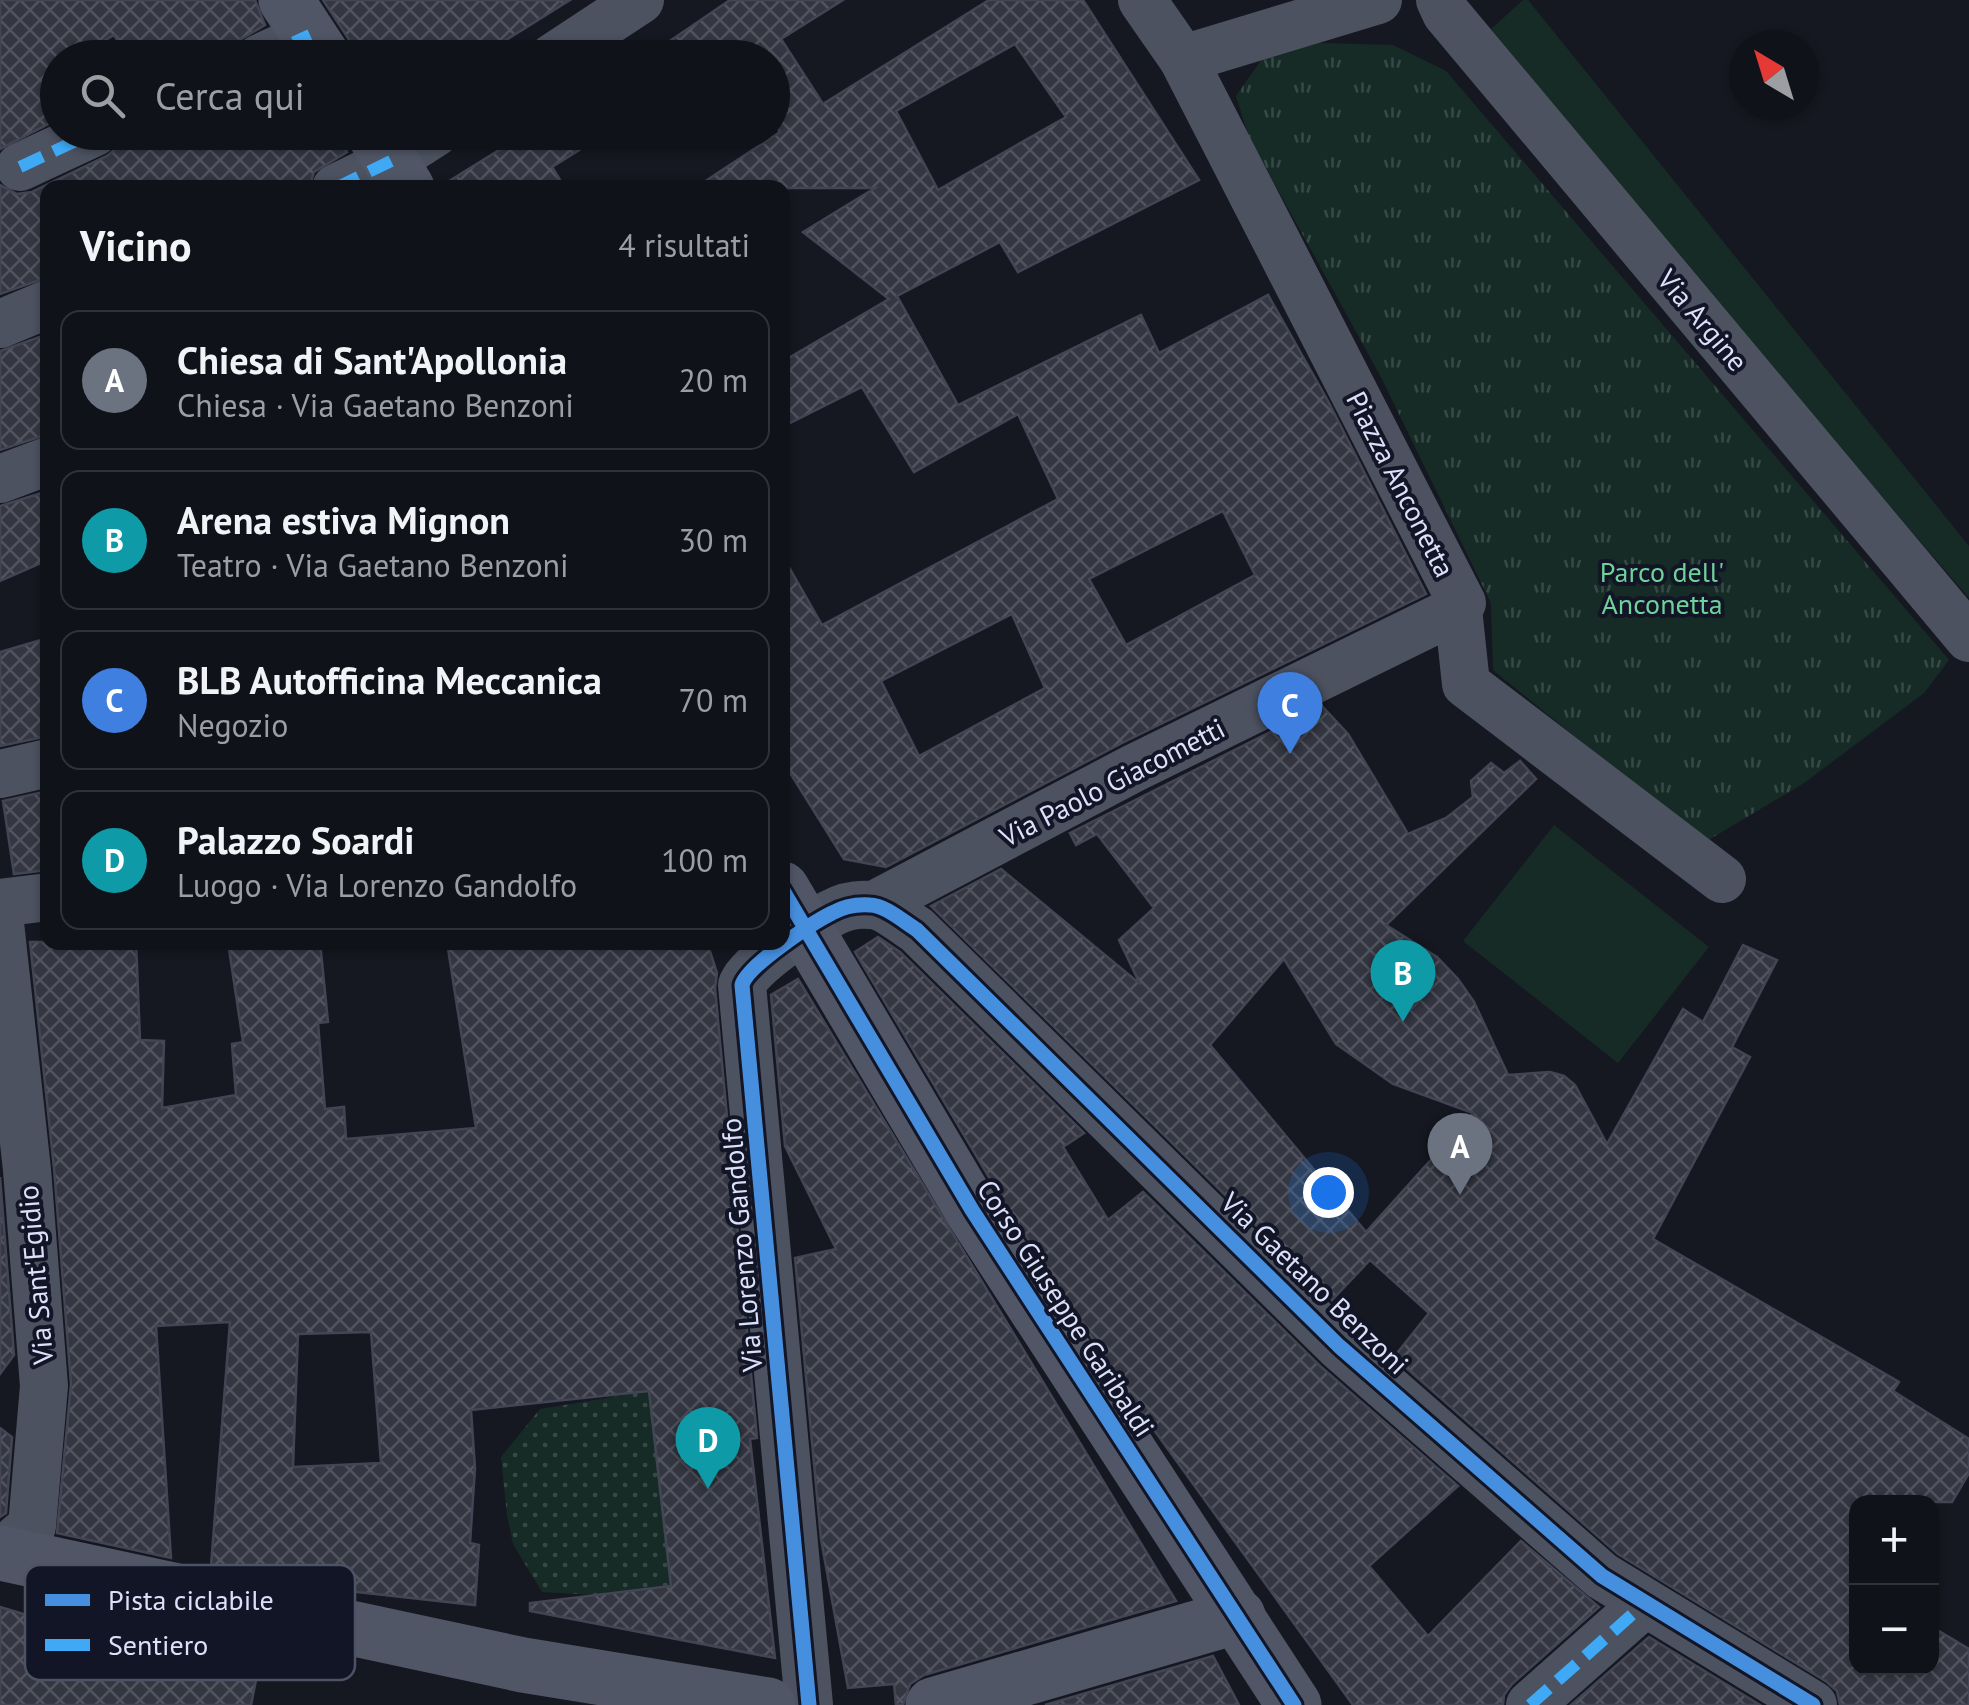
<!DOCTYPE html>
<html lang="it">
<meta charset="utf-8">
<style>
:root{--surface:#101219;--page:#1e2026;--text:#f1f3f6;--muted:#9c9ea2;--line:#303238;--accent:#969bae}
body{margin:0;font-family:"PT Sans",sans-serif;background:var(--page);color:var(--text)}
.controls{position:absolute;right:30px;bottom:30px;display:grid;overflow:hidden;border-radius:20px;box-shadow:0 2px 8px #0004}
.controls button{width:90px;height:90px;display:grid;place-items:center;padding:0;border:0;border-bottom:2px solid var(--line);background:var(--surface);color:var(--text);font:50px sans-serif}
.compass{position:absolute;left:1729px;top:30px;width:90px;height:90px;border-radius:50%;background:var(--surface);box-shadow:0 2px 8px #0004;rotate:322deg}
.you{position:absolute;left:1328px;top:1192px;width:35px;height:35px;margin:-25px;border:8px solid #fff;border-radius:50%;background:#1a73e8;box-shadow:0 0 0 15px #1a73e833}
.badge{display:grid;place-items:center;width:65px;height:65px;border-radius:50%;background:var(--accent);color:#fff;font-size:32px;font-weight:700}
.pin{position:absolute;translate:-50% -82px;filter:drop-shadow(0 2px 5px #0008)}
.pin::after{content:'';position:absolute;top:52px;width:35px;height:30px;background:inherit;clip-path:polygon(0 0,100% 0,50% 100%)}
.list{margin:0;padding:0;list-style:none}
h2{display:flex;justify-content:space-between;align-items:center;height:130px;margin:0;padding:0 40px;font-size:42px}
h2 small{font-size:32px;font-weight:400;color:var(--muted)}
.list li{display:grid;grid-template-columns:65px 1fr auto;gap:30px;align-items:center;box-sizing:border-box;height:140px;margin:0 20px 20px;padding:0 20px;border:2px solid var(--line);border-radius:20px}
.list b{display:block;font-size:38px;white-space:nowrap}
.list p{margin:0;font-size:32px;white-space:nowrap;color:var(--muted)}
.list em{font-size:32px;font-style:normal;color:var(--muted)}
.icon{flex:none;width:55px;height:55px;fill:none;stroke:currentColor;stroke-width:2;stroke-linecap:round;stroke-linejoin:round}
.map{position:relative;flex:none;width:1969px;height:1705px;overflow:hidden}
.search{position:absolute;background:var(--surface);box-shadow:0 2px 8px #0004;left:40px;top:40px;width:750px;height:110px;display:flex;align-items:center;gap:25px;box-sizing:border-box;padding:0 35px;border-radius:55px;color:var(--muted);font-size:38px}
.panel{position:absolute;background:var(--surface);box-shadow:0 2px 8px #0004;left:40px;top:180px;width:750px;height:770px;border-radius:20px}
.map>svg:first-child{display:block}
</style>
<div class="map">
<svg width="1969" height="1705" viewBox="0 0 1969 1705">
<defs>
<pattern id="park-tufts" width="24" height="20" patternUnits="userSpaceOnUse" patternTransform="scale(2.5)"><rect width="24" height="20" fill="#162b25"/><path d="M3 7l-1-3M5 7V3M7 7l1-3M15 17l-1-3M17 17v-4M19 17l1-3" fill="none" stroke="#374946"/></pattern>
<pattern id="garden-dots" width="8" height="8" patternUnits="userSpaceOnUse" patternTransform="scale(2.5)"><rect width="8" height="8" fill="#162b25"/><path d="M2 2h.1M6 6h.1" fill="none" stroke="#374946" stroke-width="1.8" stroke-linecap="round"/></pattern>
<pattern id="building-cross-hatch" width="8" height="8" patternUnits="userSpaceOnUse" patternTransform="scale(2.5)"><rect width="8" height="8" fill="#343742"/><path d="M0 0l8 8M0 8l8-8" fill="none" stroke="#51545e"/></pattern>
</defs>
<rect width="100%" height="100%" fill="#161821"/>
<g fill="#162b25">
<path d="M1523 0H1528L1969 546V598L1759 354 1491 29Z"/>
<path d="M1554 825 1709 947 1618 1063 1463 941Z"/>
</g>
<path fill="url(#park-tufts)" d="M1319 43 1393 45 1446 71 1949 660 1924 693 1804 783 1705 842 1493 670 1491 603 1381 377 1249 137 1236 96 1262 59Z"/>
<path fill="url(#garden-dots)" d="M649 1391 671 1586 596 1595 542 1592 513 1544 507 1515 501 1457 540 1409Z"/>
<g fill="url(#building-cross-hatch)" stroke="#434554" stroke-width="2.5" fill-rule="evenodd">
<path d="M0 0H255L265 25 238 41 233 58H128L114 35 75 58H58V68L48 74 58 93V119L0 149Z"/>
<path d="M323 0H570L477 58H355L350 41Z"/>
<path d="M730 0H843L781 39 823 104 989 0H1083L1199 180 1018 272 1000 242 897 296 958 405 1141 315 1159 353 1268 295 1328 401 1426 594 1122 743 886 867 844 859 782 760V555L822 625 1058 499 1018 414 914 472 862 387 782 427V362L889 299 803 232 875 188H695L780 132 772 120V58H645ZM1015 44 1066 117 938 190 896 111ZM1223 511 1255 575 1126 645 1089 579ZM1012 614 1045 688 919 756 881 681Z"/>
<path d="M122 132H335L347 152 314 172 309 188H48V277L0 294V185L17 194 32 192 107 156 118 147Z"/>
<path d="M528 132H608L552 167 565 188H438Z"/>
<path d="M48 334V434L0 450V351Z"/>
<path d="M48 491V560L0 581V506Z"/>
<path d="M48 638V736L0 746V652Z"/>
<path d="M1322 706 1348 734 1408 834 1446 818 1473 797 1471 781 1491 763 1504 773 1520 761 1536 779 1386 925 1437 957 1458 979 1474 1002 1508 1075 1550 1072 1564 1076 1575 1085 1607 1144 1683 1009 1703 1022 1743 945 1777 960 1732 1047 1750 1057 1653 1239 1899 1382 1893 1391 1969 1439V1473L1952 1502H1856V1668H1932V1627L1969 1649V1705H1840L1837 1691 1827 1682 1618 1554 1394 1357 1429 1313 1370 1260 1332 1300 931 906 1001 869 1140 984 1119 940 1154 908 1097 834 1076 845 1070 833ZM1284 959 1336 1044 1393 1084 1473 1113 1366 1232 1210 1045Z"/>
<path d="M48 791V870L14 874 3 801Z"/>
<path d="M878 937 900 952 1084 1133 1063 1147 1108 1220 1143 1192 1320 1366 1458 1486 1369 1566 1428 1636 1521 1541 1599 1607 1512 1684 1504 1695 1503 1705H1353L1131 1398 999 1194 855 952Z"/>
<path d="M30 942H136L140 1040 164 1041 162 1108 236 1095 232 1044 243 1042 228 942H320L328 1022 318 1023 325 1109 344 1107 346 1139 476 1128 447 942H707L717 973 715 988 757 1438 750 1439 775 1658 530 1611V1603L671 1586 649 1391 471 1410 475 1468 470 1543 479 1545 475 1605 321 1588 211 1566 230 1322 156 1326 171 1558 57 1533 71 1384 54 1168ZM371 1332 381 1463 293 1467 298 1334Z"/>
<path d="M798 979 1176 1601 924 1675 910 1684 903 1705H896L894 1684 848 1688 821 1539 795 1258 836 1249 785 1146 771 995Z"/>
<path d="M0 1177 14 1355 0 1374Z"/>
<path d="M0 1428 12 1437 6 1513 0 1517Z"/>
<path d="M0 1607 110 1640 259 1665 251 1705H0Z"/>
<path d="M1649 1637 1760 1705H1571Z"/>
<path d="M1213 1656 1239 1705H1045Z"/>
</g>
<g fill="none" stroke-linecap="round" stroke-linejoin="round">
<g stroke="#4c5260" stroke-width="48">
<path d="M1142 0 1183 59 1462 603 1458 609 1466 684 1722 879"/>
<path d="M1440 0 1446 13 1969 638"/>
<path d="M260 58 310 35"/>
<path d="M552 58 640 0"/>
<path d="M1183 59 1378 0"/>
<path d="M20 167 95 132"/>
<path d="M336 188 391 161 436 132"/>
<path d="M0 324 48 304"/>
<path d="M0 479 48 461"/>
<path d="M0 774 48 763"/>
<path d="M0 903 48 897"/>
<path d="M876 904 1134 768 1458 609"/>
<path d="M0 923 27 1170 44 1386 32 1526 1 1553"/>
<path d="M809 1705 742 985C747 966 812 923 832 913 843 907 857 904 870 905 885 905 904 922 917 930L1339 1346 1602 1576 1813 1705"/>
<path d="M1530 1705 1644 1604"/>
</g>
<g stroke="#515666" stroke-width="55">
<path d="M286 0 324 58"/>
<path d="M373 132 407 188"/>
<path d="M782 889 972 1210 1294 1705"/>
<path d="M0 1553 523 1665 768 1705"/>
<path d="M933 1705 1238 1616"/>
</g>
<g stroke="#3fa9f5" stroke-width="12" stroke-dasharray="25 12" stroke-linecap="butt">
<path d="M260 58 310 35"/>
<path d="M20 167 95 132"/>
<path d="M336 188 391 161"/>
<path d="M1530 1705 1644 1604"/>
</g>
<defs>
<g id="cycleway">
<path d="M782 889 972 1210 1294 1705"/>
<path d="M809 1705 742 985C747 966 812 923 832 913 843 907 857 904 870 905 885 905 904 922 917 930L1339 1346 1602 1576 1813 1705"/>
</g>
</defs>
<use href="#cycleway" stroke="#121525" stroke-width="21"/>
<use href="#cycleway" stroke="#468fdf" stroke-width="15"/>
</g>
<g text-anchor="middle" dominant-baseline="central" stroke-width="8" stroke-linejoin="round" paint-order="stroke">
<g font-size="28" fill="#dbe1fa" stroke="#121525">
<text transform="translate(1703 320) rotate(50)">Via Argine</text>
<text transform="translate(1401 484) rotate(63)">Piazza Anconetta</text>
<text transform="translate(1112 782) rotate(-27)">Via Paolo Giacometti</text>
<text transform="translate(741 1245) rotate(-95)">Via Lorenzo Gandolfo</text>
<text transform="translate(35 1275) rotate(-95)">Via Sant'Egidio</text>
<text transform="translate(1315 1283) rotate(44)">Via Gaetano Benzoni</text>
<text transform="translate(1066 1308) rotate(57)">Corso Giuseppe Garibaldi</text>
</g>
<g font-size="28" fill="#6fd29b" stroke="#121525">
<text x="1662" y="571">Parco dell'<tspan x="1662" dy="32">Anconetta</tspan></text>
</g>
</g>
<rect x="25" y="1565" width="330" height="115" rx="15" fill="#121525" stroke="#4e5265" stroke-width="2.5"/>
<rect x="45" y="1594" width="45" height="12" fill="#468fdf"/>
<rect x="45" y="1639" width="45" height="12" fill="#3fa9f5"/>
<g font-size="28" fill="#dbe1fa">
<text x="108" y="1610">Pista ciclabile</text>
<text x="108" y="1655">Sentiero</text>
</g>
</svg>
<div class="controls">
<button>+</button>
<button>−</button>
</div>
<svg class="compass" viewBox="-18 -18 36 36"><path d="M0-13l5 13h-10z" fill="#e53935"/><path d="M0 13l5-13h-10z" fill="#9c9ea2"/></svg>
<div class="you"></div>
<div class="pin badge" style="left:1460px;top:1195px;background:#6b7280">A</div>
<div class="pin badge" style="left:1403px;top:1022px;background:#0f9aa8">B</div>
<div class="pin badge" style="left:1290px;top:754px;background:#3f7fe0">C</div>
<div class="pin badge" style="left:708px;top:1489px;background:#0f9aa8">D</div>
<div class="search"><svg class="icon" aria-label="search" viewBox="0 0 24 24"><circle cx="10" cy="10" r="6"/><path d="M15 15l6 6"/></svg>Cerca qui</div>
<section class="panel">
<h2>Vicino<small>4 risultati</small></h2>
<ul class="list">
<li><span class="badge" style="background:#6b7280">A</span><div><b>Chiesa di Sant'Apollonia</b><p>Chiesa · Via Gaetano Benzoni</p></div><em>20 m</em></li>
<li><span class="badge" style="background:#0f9aa8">B</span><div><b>Arena estiva Mignon</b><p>Teatro · Via Gaetano Benzoni</p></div><em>30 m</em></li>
<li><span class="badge" style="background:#3f7fe0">C</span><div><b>BLB Autofficina Meccanica</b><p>Negozio</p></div><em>70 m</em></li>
<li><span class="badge" style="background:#0f9aa8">D</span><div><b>Palazzo Soardi</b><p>Luogo · Via Lorenzo Gandolfo</p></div><em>100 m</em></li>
</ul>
</section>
</div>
